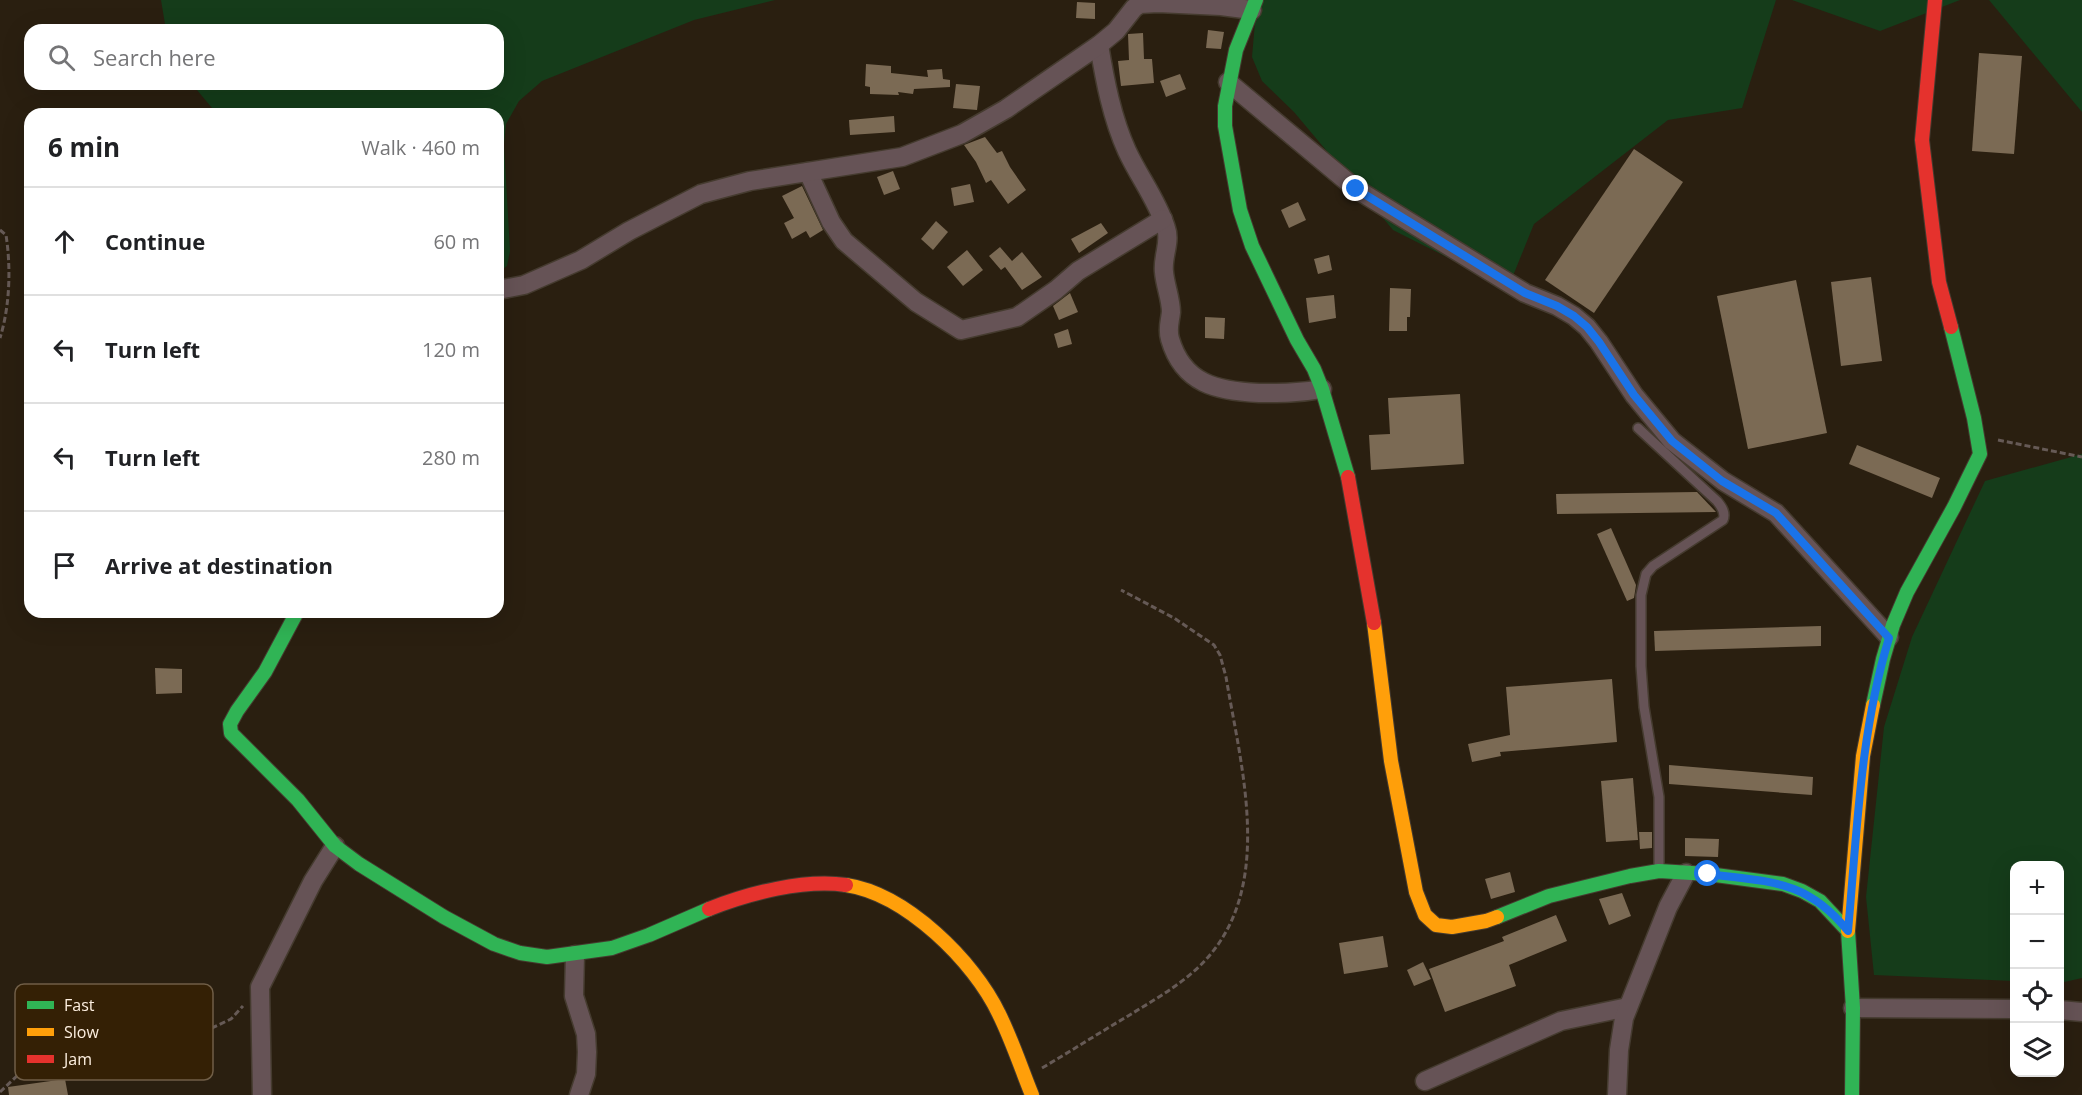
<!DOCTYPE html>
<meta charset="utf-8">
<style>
:root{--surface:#fff;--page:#f2f2f2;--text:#202124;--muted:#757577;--line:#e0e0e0}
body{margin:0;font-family:"Open Sans",sans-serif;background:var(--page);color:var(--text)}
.controls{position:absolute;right:18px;bottom:18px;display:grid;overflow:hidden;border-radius:12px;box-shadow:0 6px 24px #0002}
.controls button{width:54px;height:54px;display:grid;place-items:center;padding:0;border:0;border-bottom:2px solid var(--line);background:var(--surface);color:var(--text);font:30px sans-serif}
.stop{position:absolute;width:18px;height:18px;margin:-14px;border:4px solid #1a73e8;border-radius:50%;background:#fff}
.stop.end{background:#1a73e8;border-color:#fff;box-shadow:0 2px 6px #0008}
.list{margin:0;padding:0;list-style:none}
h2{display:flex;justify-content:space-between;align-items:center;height:78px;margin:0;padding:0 24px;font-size:26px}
h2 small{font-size:20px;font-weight:400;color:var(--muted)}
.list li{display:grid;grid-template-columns:39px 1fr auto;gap:18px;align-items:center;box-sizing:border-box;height:108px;padding:0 24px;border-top:2px solid var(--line)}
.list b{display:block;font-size:22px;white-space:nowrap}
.list em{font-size:20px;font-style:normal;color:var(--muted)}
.icon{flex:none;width:33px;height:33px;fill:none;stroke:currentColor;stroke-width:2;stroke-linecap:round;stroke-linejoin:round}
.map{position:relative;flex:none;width:2082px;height:1095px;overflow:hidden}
.search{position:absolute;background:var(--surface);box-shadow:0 6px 24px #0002;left:24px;top:24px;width:480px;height:66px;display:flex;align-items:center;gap:15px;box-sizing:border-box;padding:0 21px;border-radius:18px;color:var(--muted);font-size:22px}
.panel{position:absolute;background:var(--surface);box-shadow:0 6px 24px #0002;left:24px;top:108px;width:480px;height:510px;border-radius:18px}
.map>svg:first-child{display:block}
</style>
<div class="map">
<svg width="2082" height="1095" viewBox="0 0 2082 1095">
<rect width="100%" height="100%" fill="#2a1f10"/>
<g fill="#153c1a">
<path d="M161 0H775L694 20 542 81 519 101 506 124 504 145 510 251 507 266 498 273V114H217L192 84H498V30H166Z"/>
<path d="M1262 0H1776L1742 108 1668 120 1534 224 1508 288 1393 230 1294 112 1262 81 1252 57 1255 22Z"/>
<path d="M1792 0H1960L1880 31Z"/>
<path d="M1989 0H2082V112Z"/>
<path d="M2082 454V978L2060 983V866H2014V981L1874 975 1866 897 1884 727 1912 637 1985 481Z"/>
</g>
<g fill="#7b6a54">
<path d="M1077 2 1095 3V19L1076 18Z"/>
<path d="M1208 30 1224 32 1221 49 1206 48Z"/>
<path d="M1143 33 1144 59H1152L1154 83 1121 86 1118 61 1129 60 1128 34Z"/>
<path d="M1979 53 2022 56 2014 154 1972 151Z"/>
<path d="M866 64 891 66V73L928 77 927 70 942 69 943 79 950 80V87L914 89 913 94 898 92 899 95 870 94V87L865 86Z"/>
<path d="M1180 74 1186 89 1166 97 1160 81Z"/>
<path d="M956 84 980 86 977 110 953 108Z"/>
<path d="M894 116 895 132 850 135 849 120Z"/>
<path d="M985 137 997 153 1002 151 1010 167 1026 190 1008 204 991 180 986 183 976 162 964 145Z"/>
<path d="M1634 149 1683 182 1594 313 1545 280Z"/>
<path d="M893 171 900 189 884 195 877 177Z"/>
<path d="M970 184 974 202 954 206 951 188Z"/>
<path d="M802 186 823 230 810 238 806 231 792 239 784 223 794 218 782 196Z"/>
<path d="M1298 202 1306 220 1289 228 1281 210Z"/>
<path d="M936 221 948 232 933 250 921 239Z"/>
<path d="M1101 223 1108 233 1079 253 1071 239Z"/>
<path d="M1000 247 1012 261 1022 252 1042 277 1022 290 1005 267 1001 270 989 256Z"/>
<path d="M967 250 983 270 963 286 947 267Z"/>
<path d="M1329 255 1332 270 1318 274 1314 259Z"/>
<path d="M1871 277 1882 361 1841 366 1831 282Z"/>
<path d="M1796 280 1827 433 1748 449 1717 296Z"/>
<path d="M1390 288 1411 289 1410 317H1407V331H1389Z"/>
<path d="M1070 293 1078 312 1059 320 1053 306Z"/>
<path d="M1334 295 1336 318 1309 323 1306 298Z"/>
<path d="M1205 317 1225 318 1224 339 1205 338Z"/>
<path d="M1068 329 1072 344 1058 348 1054 334Z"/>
<path d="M1460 394 1464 464 1371 470 1369 435 1390 434 1388 398Z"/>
<path d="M1857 445 1940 478 1932 498 1849 464Z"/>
<path d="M1697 492 1716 512 1557 514 1556 494Z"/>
<path d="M1611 528 1636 585 1634 598 1627 601 1597 534Z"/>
<path d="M1821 626V646L1655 651 1654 631Z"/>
<path d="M155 668 182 669V693L156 694Z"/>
<path d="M1612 679 1617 742 1500 752 1501 756 1472 762 1468 744 1510 735 1506 687Z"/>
<path d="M1669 765 1813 777 1812 795 1669 784Z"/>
<path d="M1633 778 1638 840 1606 842 1601 781Z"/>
<path d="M1639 832H1652V848L1640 849Z"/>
<path d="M1685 838 1719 839 1718 857 1685 856Z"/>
<path d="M1510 872 1515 892 1491 899 1485 879Z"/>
<path d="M1622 893 1631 916 1609 925 1599 899Z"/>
<path d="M1556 915 1567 941 1509 965 1516 986 1445 1012 1429 969 1504 941 1502 937Z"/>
<path d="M1383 936 1388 967 1344 974 1339 943Z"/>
<path d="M1423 962 1431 979 1414 986 1407 970Z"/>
<path d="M65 1079 68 1095H9L8 1087Z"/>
</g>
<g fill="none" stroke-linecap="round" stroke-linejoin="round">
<defs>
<path id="lane" d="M1638 428 1717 501C1722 507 1726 513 1723 520L1653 566 1646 574 1641 595V666L1644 707 1659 797V869"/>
<g id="street">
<path d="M1099 45C1105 81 1112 118 1127 151 1139 177 1157 200 1166 228 1171 242 1162 257 1164 272 1165 285 1171 299 1171 312 1170 322 1167 329 1170 339 1183 384 1217 391 1259 393 1281 393 1300 393 1322 389"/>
<path d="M1228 82 1356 189 1525 293 1557 306 1574 316 1587 327 1599 342 1634 395 1672 441 1723 481 1776 513 1889 637"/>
<path d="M808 172 831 222 844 241 916 302 961 330 1017 317 1056 290 1078 271 1163 219"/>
<path d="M498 290 524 285 581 260 629 231 701 194 750 181 902 157 962 134 1006 109 1099 45 1116 31 1134 8 1140 4 1158 3 1221 6 1252 10"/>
<path d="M575 955 574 996 586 1034 587 1052 586 1074 579 1095"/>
<path d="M1853 1008 2014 1009"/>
<path d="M2060 1010 2082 1012"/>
<path d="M1425 1081 1561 1021 1628 1007"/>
<path d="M262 1095 260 987 313 881 335 846"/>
<path d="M1617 1095 1619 1050 1624 1018 1668 907 1686 873"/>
</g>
<g id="fast">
<path d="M1256 0 1236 50 1225 106V126L1240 210 1252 246 1297 340 1314 369 1322 389 1348 477"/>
<path d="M297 612 265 672 237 711 230 724 231 733 298 800 335 846 359 864 444 917 494 944 520 953 547 957 612 948 649 935 709 909"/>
<path d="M1873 705 1883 659 1893 625 1907 592 1954 507 1980 454 1974 418 1951 327"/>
<path d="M1497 917 1549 896 1630 876 1659 871 1708 874 1783 884 1802 891 1820 901 1848 931 1853 1008 1852 1095"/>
</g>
<g id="slow">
<path d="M1374 623 1391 761 1416 892 1425 915 1436 925 1452 927 1486 921 1497 917"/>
<path d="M846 885C906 894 974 961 999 1014 1012 1040 1021 1068 1032 1095"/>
<path d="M1848 931 1863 756 1873 705"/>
</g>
<g id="jam">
<path d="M1935 0 1922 140 1939 282 1951 327"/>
<path d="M1348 477 1374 623"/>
<path d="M709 909C749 893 804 879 846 885"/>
</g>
</defs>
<use href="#lane" stroke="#453b2f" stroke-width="12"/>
<use href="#street" stroke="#453b2f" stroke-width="21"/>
<use href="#fast" stroke="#453b2f" stroke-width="16"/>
<use href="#slow" stroke="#453b2f" stroke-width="16"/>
<use href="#jam" stroke="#453b2f" stroke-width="16"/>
<g stroke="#665a56" stroke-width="3" stroke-dasharray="6 3" stroke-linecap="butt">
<path d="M0 230 6 235C11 267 10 306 0 338"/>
<path d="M1998 440 2082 457"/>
<path d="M1042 1068C1071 1051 1099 1033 1128 1016 1149 1003 1172 990 1192 973 1279 899 1242 773 1226 677L1220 655 1214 645 1174 618 1121 590"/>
<path d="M0 1092 19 1074 34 1067 128 1051 197 1035 231 1019 243 1006"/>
</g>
<use href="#lane" stroke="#665356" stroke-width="9"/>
<use href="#street" stroke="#665356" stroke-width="18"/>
<use href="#fast" stroke="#30b455" stroke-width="14"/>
<use href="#slow" stroke="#ff9f0a" stroke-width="14"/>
<use href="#jam" stroke="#e5322d" stroke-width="14"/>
</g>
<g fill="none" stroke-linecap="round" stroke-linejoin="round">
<path stroke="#1a73e8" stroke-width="8" d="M1356 189 1525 293 1557 306 1574 316 1587 327 1599 342 1634 395 1672 441 1722 481 1776 513 1889 638C1860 733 1857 833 1848 931 1806 879 1769 882 1708 874"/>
</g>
<rect x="15" y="984" width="198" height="96" rx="9" fill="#342005" stroke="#705e47" stroke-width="1.5"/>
<rect x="27" y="1001" width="27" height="8" fill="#30b455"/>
<rect x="27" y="1028" width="27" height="8" fill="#ff9f0a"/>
<rect x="27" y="1055" width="27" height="8" fill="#e5322d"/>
<g font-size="16" fill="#fdefe0">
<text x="64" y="1011">Fast</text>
<text x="64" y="1038">Slow</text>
<text x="64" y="1065">Jam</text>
</g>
</svg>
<div class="controls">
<button>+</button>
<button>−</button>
<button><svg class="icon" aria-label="locate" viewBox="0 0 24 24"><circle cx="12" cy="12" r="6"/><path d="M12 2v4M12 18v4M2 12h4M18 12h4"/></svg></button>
<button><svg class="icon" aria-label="layers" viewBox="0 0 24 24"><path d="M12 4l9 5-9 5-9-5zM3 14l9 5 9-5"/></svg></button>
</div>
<div class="stop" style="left:1708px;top:874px"></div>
<div class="stop end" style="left:1356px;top:189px"></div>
<div class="search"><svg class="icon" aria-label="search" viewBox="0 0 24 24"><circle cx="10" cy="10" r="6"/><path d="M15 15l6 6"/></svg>Search here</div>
<section class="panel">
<h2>6 min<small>Walk · 460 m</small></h2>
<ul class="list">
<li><svg class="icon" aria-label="ahead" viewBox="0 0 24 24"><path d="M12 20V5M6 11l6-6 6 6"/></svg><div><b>Continue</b></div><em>60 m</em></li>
<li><svg class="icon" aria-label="left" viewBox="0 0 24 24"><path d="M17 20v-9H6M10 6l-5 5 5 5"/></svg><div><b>Turn left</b></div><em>120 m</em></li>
<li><svg class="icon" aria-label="left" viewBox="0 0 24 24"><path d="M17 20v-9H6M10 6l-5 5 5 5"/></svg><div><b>Turn left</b></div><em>280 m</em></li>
<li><svg class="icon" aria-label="arrive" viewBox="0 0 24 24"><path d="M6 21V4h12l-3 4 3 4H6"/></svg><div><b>Arrive at destination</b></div></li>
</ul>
</section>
</div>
